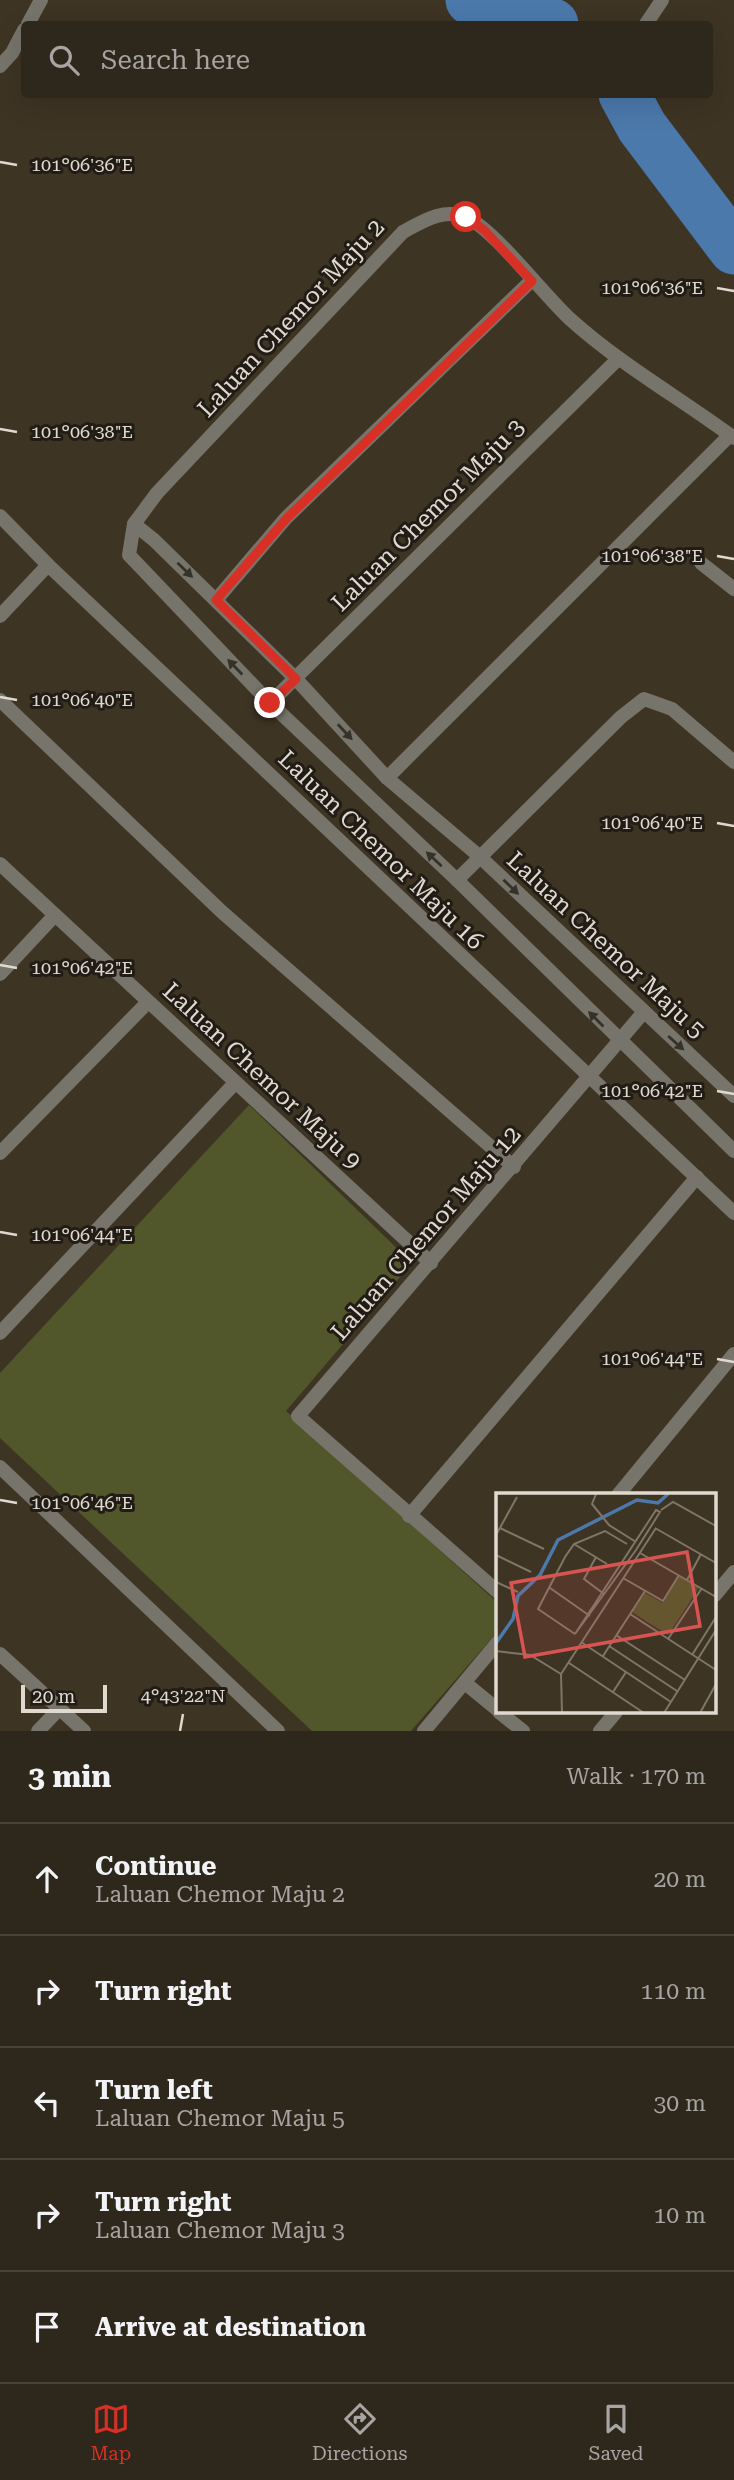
<!DOCTYPE html>
<meta charset="utf-8">
<style>
:root{--surface:#2e271b;--page:#3a3328;--text:#f1f3f6;--muted:#a7a5a3;--line:#49443a;--accent:#d93025}
body{margin:0;font-family:"Roboto Serif",serif;background:var(--page);color:var(--text)}
.scale{position:absolute;left:21px;bottom:18px;width:86px;box-sizing:border-box;padding-left:7px;border:4px solid #e0d9cf;border-top:0;font-size:19px;line-height:24px;white-space:nowrap;color:#e0d9cf;-webkit-text-stroke:5px #211c15;paint-order:stroke}
.stop{position:absolute;width:21px;height:21px;margin:-16px;border:5px solid #d93025;border-radius:50%;background:#fff}
.stop.end{background:#d93025;border-color:#fff;box-shadow:0 2px 7px #0008}
.list{margin:0;padding:0;list-style:none}
h2{display:flex;justify-content:space-between;align-items:center;height:91px;margin:0;padding:0 28px;font-size:30px}
h2 small{font-size:23px;font-weight:400;color:var(--muted)}
.list li{display:grid;grid-template-columns:46px 1fr auto;gap:21px;align-items:center;box-sizing:border-box;height:112px;padding:0 28px;border-top:2px solid var(--line)}
.list b{display:block;font-size:26px;white-space:nowrap}
.list p{margin:0;font-size:23px;white-space:nowrap;color:var(--muted)}
.list em{font-size:23px;font-style:normal;color:var(--muted)}
.icon{flex:none;width:38px;height:38px;fill:none;stroke:currentColor;stroke-width:2;stroke-linecap:round;stroke-linejoin:round}
.map{position:relative;flex:none;width:734px;height:1731px;overflow:hidden}
.search{position:absolute;background:var(--surface);box-shadow:0 7px 28px #0002;left:21px;right:21px;top:21px;height:77px;display:flex;align-items:center;gap:18px;box-sizing:border-box;padding:0 24px;border-radius:7px;color:var(--muted);font-size:26px}
.sheet{height:651px;background:var(--surface)}
nav{display:flex;justify-content:space-around;align-items:center;box-sizing:border-box;height:98px;border-top:2px solid var(--line);background:var(--surface);font-size:19px;color:var(--muted)}
nav a{display:grid;justify-items:center;gap:4px}
nav .on{color:var(--accent)}
.map>svg:first-child{display:block}
</style>
<div class="map">
<svg width="734" height="1731" viewBox="0 0 734 1731">
<rect width="100%" height="100%" fill="#3e3424"/>
<path fill="#52562b" d="M249 1105 412 1263 286 1411 498 1603V1631L411 1731H312L0 1438V1373Z"/>
<g fill="none" stroke-linecap="round" stroke-linejoin="round">
<g stroke="#4b79ab" stroke-width="51">
<path d="M471 0 553 24"/>
<path d="M624 94 642 127 734 249"/>
</g>
<g stroke="#77746b" stroke-width="14">
<path d="M701 563 734 589"/>
<path d="M216 600 286 518 532 280"/>
<path d="M0 700 222 912 514 1167"/>
<path d="M387 778 730 435"/>
<path d="M0 1153 148 1002"/>
<path d="M409 1516 697 1177"/>
<path d="M715 1595 734 1572"/>
<path d="M0 1654 84 1731"/>
<path d="M38 1731 60 1708"/>
<path d="M600 1731 616 1712"/>
</g>
<g stroke="#77746b" stroke-width="14">
<path d="M28 24 41 0"/>
<path d="M646 24 662 0"/>
<path d="M0 66 12 53 24 30"/>
<path d="M734 438C680 398 621 365 570 319 544 295 495 231 468 218 444 207 423 221 403 232L157 493 134 524 129 555 270 703 457 880 734 1151"/>
<path d="M0 516 48 565 734 1213"/>
<path d="M134 524 154 540 296 679 387 778 479 856 734 1096"/>
<path d="M0 616 48 565"/>
<path d="M270 703 618 359"/>
<path d="M0 864 431 1263"/>
<path d="M457 880 621 717 644 699 672 709 734 762"/>
<path d="M0 974 55 915"/>
<path d="M0 1333 235 1083"/>
<path d="M0 1467 278 1731"/>
<path d="M618 1495 734 1354"/>
<path d="M498 1592 298 1416 643 1013"/>
<path d="M465 1683 498 1710"/>
<path d="M499 1712 523 1731"/>
<path d="M424 1731 498 1642"/>
</g>
</g>
<defs><path id="oneway-solid" d="M-6-.8H1V-3.2L6.5 0L1 3.2V.8H-6Z" transform="scale(1.75)"/></defs>
<g fill="#36322a">
<use href="#oneway-solid" transform="translate(185 570) rotate(44)"/>
<use href="#oneway-solid" transform="translate(235 667) rotate(-134)"/>
<use href="#oneway-solid" transform="translate(345 732) rotate(47)"/>
<use href="#oneway-solid" transform="translate(434 859) rotate(-137)"/>
<use href="#oneway-solid" transform="translate(511 887) rotate(44)"/>
<use href="#oneway-solid" transform="translate(596 1019) rotate(-135)"/>
<use href="#oneway-solid" transform="translate(676 1043) rotate(42)"/>
</g>
<g fill="none" stroke-linecap="round" stroke-linejoin="round">
<path stroke="#d93025" stroke-width="9" d="M270 703 296 679 216 600 286 519 532 281 484 230 466 217"/>
</g>
<path fill="none" stroke="#e0d9cf" stroke-width="2.5" d="M0 162 17 165M717 288 734 291M0 429 17 432M717 556 734 559M0 697 17 700M717 823 734 826M0 965 17 968M717 1091 734 1094M0 1232 17 1235M717 1359 734 1362M0 1500 17 1503M180 1731 183 1714"/>
<g text-anchor="middle" dominant-baseline="central" stroke-width="6" stroke-linejoin="round" paint-order="stroke">
<g font-size="24" fill="#e0d9cf" stroke="#211c15">
<text transform="translate(291 318) rotate(-47)">Laluan Chemor Maju 2</text>
<text transform="translate(428 515) rotate(-45)">Laluan Chemor Maju 3</text>
<text transform="translate(381 850) rotate(44)">Laluan Chemor Maju 16</text>
<text transform="translate(606 945) rotate(43)">Laluan Chemor Maju 5</text>
<text transform="translate(262 1076) rotate(43)">Laluan Chemor Maju 9</text>
<text transform="translate(426 1233) rotate(-49)">Laluan Chemor Maju 12</text>
</g>
</g>
<g transform="translate(496 1493)">
<rect width="220" height="220" fill="#3e3424"/>
<path d="M183 83 203 95 172 142 136 119 149 100 167 110Z" fill="#52562b"/>
<path fill="none" stroke="#4b79ab" stroke-width="3.5" d="M0 150 17 126 22 103 44 82 62 47 141 7 162 10 172 1"/>
<path fill="none" stroke="#7f7668" stroke-width="2" d="M100 1 96 11 113 32 140 49M160 17 164 19 140 57 79 141ZM165 17 177 9 220 33M4 35 48 56M159 35 220 70M0 42 21 4M78 51 111 71M144 60 220 104M0 62 35 79M100 64 88 86 108 101M127 85 167 108 183 82M191 87 205 61M0 89 22 99M54 95 94 123M134 121 220 177M79 141 42 116 69 64 78 51 109 38 131 51M120 142 189 187M172 146 206 95M85 149 175 209M113 153 181 198M0 158 34 162 65 181M196 162 220 124M107 163 149 98M73 170 148 220M117 199 130 179M66 220 65 181 160 35M168 220 220 137M204 220 220 191"/>
<path fill="#d85452" fill-opacity="0.15" stroke="#d85452" stroke-width="3.5" d="M191 59 204 133 29 164 15 90Z"/>
<rect width="220" height="220" fill="none" stroke="#e0d9cf" stroke-width="3.5"/>
</g>
<g font-size="18" text-anchor="middle" fill="#e0d9cf" stroke="#211c15" stroke-width="6" stroke-linejoin="round" paint-order="stroke">
<text x="82" y="171">101°06'36"E</text>
<text x="652" y="294">101°06'36"E</text>
<text x="82" y="438">101°06'38"E</text>
<text x="652" y="562">101°06'38"E</text>
<text x="82" y="706">101°06'40"E</text>
<text x="652" y="829">101°06'40"E</text>
<text x="82" y="974">101°06'42"E</text>
<text x="652" y="1097">101°06'42"E</text>
<text x="82" y="1241">101°06'44"E</text>
<text x="652" y="1365">101°06'44"E</text>
<text x="82" y="1509">101°06'46"E</text>
<text x="183" y="1702">4°43'22"N</text>
</g>
</svg>
<div class="scale">20 m</div>
<div class="stop" style="left:466px;top:217px"></div>
<div class="stop end" style="left:270px;top:703px"></div>
<div class="search"><svg class="icon" aria-label="search" viewBox="0 0 24 24"><circle cx="10" cy="10" r="6"/><path d="M15 15l6 6"/></svg>Search here</div>
</div>
<section class="sheet">
<h2>3 min<small>Walk · 170 m</small></h2>
<ul class="list">
<li><svg class="icon" aria-label="ahead" viewBox="0 0 24 24"><path d="M12 20V5M6 11l6-6 6 6"/></svg><div><b>Continue</b><p>Laluan Chemor Maju 2</p></div><em>20 m</em></li>
<li><svg class="icon" aria-label="right" viewBox="0 0 24 24"><path d="M7 20v-9h11M14 6l5 5-5 5"/></svg><div><b>Turn right</b></div><em>110 m</em></li>
<li><svg class="icon" aria-label="left" viewBox="0 0 24 24"><path d="M17 20v-9H6M10 6l-5 5 5 5"/></svg><div><b>Turn left</b><p>Laluan Chemor Maju 5</p></div><em>30 m</em></li>
<li><svg class="icon" aria-label="right" viewBox="0 0 24 24"><path d="M7 20v-9h11M14 6l5 5-5 5"/></svg><div><b>Turn right</b><p>Laluan Chemor Maju 3</p></div><em>10 m</em></li>
<li><svg class="icon" aria-label="arrive" viewBox="0 0 24 24"><path d="M6 21V4h12l-3 4 3 4H6"/></svg><div><b>Arrive at destination</b></div></li>
</ul>
</section>
<nav>
<a class="on"><svg class="icon" aria-label="map" viewBox="0 0 24 24"><path d="M3 6l6-2 6 2 6-2v14l-6 2-6-2-6 2zM9 4v14M15 6v14"/></svg>Map</a>
<a><svg class="icon" aria-label="directions" viewBox="0 0 24 24"><path d="M12 3l9 9-9 9-9-9zM9 14v-3h6M13 9l2 2-2 2"/></svg>Directions</a>
<a><svg class="icon" aria-label="saved" viewBox="0 0 24 24"><path d="M7 4h10v16l-5-4-5 4z"/></svg>Saved</a>
</nav>
